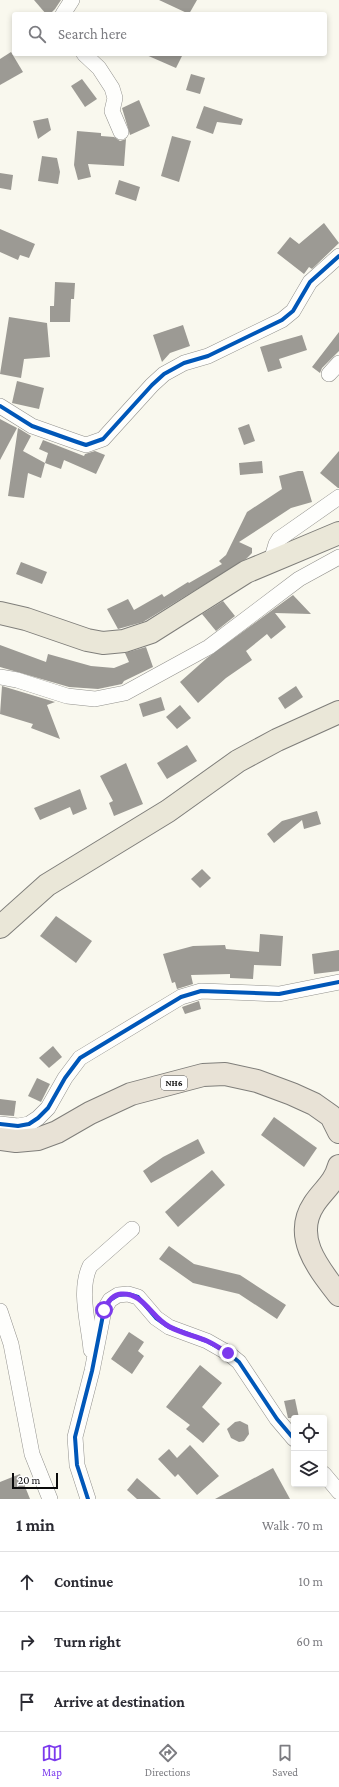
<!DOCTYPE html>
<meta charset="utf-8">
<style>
:root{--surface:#fff;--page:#f2f2f3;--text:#2b2b33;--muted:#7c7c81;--line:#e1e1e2;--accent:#7c3aed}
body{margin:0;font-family:"Crimson Pro",serif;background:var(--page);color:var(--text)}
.controls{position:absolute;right:12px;bottom:12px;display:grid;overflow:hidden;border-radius:4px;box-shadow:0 2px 6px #0003}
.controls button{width:36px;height:36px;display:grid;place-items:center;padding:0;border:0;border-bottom:1px solid var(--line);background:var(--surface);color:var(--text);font:20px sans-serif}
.scale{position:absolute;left:12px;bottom:10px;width:46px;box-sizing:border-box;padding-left:4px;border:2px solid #0a0a0a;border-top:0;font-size:11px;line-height:14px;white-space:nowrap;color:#0a0a0a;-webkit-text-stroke:3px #fff;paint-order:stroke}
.stop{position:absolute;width:12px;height:12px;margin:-9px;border:3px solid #7c3aed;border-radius:50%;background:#fff}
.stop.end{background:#7c3aed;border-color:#fff;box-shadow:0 1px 4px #0008}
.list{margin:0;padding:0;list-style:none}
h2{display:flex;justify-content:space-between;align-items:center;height:52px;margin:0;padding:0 16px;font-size:17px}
h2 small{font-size:13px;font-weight:400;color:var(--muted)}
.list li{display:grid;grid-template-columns:26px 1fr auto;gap:12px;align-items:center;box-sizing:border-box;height:60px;padding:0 16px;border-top:1px solid var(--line)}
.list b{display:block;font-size:15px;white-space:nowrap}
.list em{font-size:13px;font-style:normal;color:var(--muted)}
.icon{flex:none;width:22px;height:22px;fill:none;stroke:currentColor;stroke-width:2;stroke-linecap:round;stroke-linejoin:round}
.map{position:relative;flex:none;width:339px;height:1499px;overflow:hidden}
.search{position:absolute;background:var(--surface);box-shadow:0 2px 6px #0003;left:12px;right:12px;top:12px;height:44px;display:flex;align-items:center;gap:10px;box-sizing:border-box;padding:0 14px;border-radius:4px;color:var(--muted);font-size:15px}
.sheet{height:232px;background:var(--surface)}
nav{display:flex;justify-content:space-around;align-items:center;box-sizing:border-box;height:56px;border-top:1px solid var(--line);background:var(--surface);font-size:11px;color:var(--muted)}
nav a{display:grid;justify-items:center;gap:2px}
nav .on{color:var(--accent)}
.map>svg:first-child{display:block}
</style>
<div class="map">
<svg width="339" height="1499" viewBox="0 0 339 1499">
<rect width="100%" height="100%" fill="#f9f8ee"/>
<g fill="#9c9a94">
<path d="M34 0H61L55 9 50 14H46Z"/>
<path d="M159 0H197L189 14Z"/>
<path d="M11 52 23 72 0 85V59Z"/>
<path d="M144 54H183L176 68Z"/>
<path d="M191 74 205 78 200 94 186 90Z"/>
<path d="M82 79 97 99 85 107 71 86Z"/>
<path d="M139 100 150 126 130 135 122 108Z"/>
<path d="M204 106 243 119 241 125 217 122 213 134 196 128Z"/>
<path d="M48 118 51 130 38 139 33 121Z"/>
<path d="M77 131 101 133V136L114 137 120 141 126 139 124 166 88 164 91 177 78 180 74 165Z"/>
<path d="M172 136 191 141 179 182 161 176Z"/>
<path d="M42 156 57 158 60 172 58 184 38 181Z"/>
<path d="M0 173 13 175 11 190 0 188Z"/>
<path d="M119 180 140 187 136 201 115 194Z"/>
<path d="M324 223 339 243 312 269 309 267 304 274 277 253 290 237 299 244Z"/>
<path d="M0 229 35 244 29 258 20 255 18 260 0 252Z"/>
<path d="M55 282 75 283 74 299H71L70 322H50V306H54Z"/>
<path d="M9 317 47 323 50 357 24 359 21 378 0 374Z"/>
<path d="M183 325 190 346 170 353 162 362 153 335Z"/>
<path d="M339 332V351L322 368 320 373 312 367Z"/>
<path d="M302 335 307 350 279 359 282 368 268 372 260 347Z"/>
<path d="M17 381 44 388 39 409 12 403Z"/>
<path d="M0 419 17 428 0 460Z"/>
<path d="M249 424 255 441 244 445 238 428Z"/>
<path d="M18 428 31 436 23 451 45 463 48 453 39 449 43 440 84 456 85 454 95 451 105 455 96 474 64 460 61 469 45 463 41 478 28 473 24 498 8 496Z"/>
<path d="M339 451V488H338L320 473Z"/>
<path d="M262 461 263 473 240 475 239 463Z"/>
<path d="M298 471H303L312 502 291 508 239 542 252 548V553L246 559 153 616 143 622 118 629 107 609 128 599 134 610 162 594 164 597 188 582 189 583 222 564 219 561 226 555 247 512 282 489 279 476Z"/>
<path d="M21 562 47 572 42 584 16 574Z"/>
<path d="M293 595 311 614 275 613 286 627 271 639 267 634 246 651 252 660 226 678 198 703 180 682 207 658Z"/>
<path d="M223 601 235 616 216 631 202 614Z"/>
<path d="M0 645 46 662 48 654 91 666 114 668 129 662 125 653 146 647 153 667 124 681 122 684 98 689 69 687 0 667Z"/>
<path d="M2 686 55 702 47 705 60 739 31 728 33 724 0 714Z"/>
<path d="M296 686 303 697 285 709 278 698Z"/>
<path d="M161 697 165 710 143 717 139 704Z"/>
<path d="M180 705 191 718 177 729 166 717Z"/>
<path d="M187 745 197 761 167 779 157 763Z"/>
<path d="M126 763 143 804 114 816 109 803 113 801 100 776Z"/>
<path d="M80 789 87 809 73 815 70 807 40 820 34 808Z"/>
<path d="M317 811 321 824 304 829 302 820 274 843 267 834 282 821Z"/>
<path d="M202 869 211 878 200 888 191 879Z"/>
<path d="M56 916 92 941 76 963 40 936Z"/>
<path d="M260 934 283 936 281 966 254 965 253 979 230 978V974L191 975 193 984 177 989 175 982 172 983 163 954 193 946 225 945 226 949 259 952Z"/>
<path d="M339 950V971L314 974 312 954Z"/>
<path d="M199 1001 201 1009 185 1014 182 1007Z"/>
<path d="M53 1046 62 1057 49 1068 39 1058Z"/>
<path d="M37 1078 50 1084 41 1102 28 1096Z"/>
<path d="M0 1099 16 1101 14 1116 0 1115Z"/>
<path d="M274 1117 317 1148 304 1167 261 1135Z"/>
<path d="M198 1139 205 1153 151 1183 143 1171 163 1157Z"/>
<path d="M212 1170 225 1185 178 1227 165 1212Z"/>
<path d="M169 1246 194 1264 240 1275 286 1305 277 1319 239 1294 193 1283 159 1259Z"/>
<path d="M129 1332 144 1342 138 1351 144 1356 132 1374 111 1359Z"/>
<path d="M200 1365 222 1383 202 1407 220 1424 203 1443 186 1429 190 1425 166 1407Z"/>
<path d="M295 1399 299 1418H288L284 1401Z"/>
<path d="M240 1421 248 1425 249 1434 244 1441 239 1442 231 1438 227 1429 235 1422Z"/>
<path d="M190 1445 219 1476 197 1495 178 1474 175 1477 158 1459 169 1449 177 1458Z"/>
<path d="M273 1468 290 1499H215Z"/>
<path d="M20 1474 30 1499H0V1482Z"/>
<path d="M137 1478 161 1499H137L127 1490Z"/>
</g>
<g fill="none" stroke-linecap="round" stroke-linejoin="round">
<defs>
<g id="minor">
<path d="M63 14 72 0"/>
<path d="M84 54 99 68 112 88 115 98 112 111 121 132"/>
<path d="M329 374 339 363"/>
<path d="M0 406 32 426 77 442 86 445 103 439 152 385 164 374 184 363 208 356 282 320 293 311 310 282 339 256"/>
<path d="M271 561 276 544 279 539 339 497"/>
<path d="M0 677 17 680 67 696 95 699 125 693 209 647 299 579 339 557"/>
<path d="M0 1124 18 1126 29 1124 38 1118 48 1108 65 1078 80 1058 181 997 201 991 279 994 339 982"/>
<path d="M0 1311 11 1344 32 1454 50 1499"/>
<path d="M91 1350C89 1324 78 1291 90 1266L132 1229"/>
<path d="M324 1474 339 1492"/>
<path d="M88 1499 77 1465 75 1437 92 1371 104 1310 110 1300 118 1295 128 1294 138 1297 156 1318 169 1327 207 1341 228 1353 239 1362 277 1419 294 1439"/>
</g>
<g id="primary">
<path d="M0 613 26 619 87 640 103 643 124 641 151 632 246 572 339 533"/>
<path d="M0 927 47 885 168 811 238 761 277 740 339 712"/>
</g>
<g id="trunk">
<path d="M0 1139 16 1141 38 1139 57 1132 90 1113 131 1094 203 1075 225 1074 257 1081 292 1094 314 1104 331 1116 339 1132"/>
<path d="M339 1166C334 1184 323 1190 314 1204 292 1237 319 1269 339 1295"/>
</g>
</defs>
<use href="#minor" stroke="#92918d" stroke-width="16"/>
<use href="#primary" stroke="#7f7e7a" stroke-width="24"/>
<use href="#trunk" stroke="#7f7e7a" stroke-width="24"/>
<use href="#minor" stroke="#fefefc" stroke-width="15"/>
<use href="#primary" stroke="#eae7d8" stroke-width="22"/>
<use href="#trunk" stroke="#e8e2d6" stroke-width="22"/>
<defs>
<g id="cycleway">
<path d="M0 406 32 426 77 442 86 445 103 439 152 385 164 374 184 363 208 356 282 320 293 311 310 282 339 256"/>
<path d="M0 1124 18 1126 29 1124 38 1118 48 1108 65 1078 80 1058 181 997 201 991 279 994 339 982"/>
<path d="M88 1499 77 1465 75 1437 92 1371 104 1310 110 1300 118 1295 128 1294 138 1297 156 1318 169 1327 207 1341 228 1353 239 1362 277 1419 294 1439"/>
</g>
</defs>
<use href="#cycleway" stroke="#fff" stroke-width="6"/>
<use href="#cycleway" stroke="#0057b8" stroke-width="4"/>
</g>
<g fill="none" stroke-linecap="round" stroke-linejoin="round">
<path stroke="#7c3aed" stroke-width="5" d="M104 1310C107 1303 112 1295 121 1294 144 1292 151 1318 170 1327 181 1333 195 1336 207 1341 214 1344 221 1349 228 1353"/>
</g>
<g text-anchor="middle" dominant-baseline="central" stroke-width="4" stroke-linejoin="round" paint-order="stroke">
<rect fill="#fff" stroke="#545454" stroke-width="1" x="161" y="1076" width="26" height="14" rx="3"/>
<g font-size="9" font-weight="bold" fill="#0a0a0a">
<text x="174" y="1083">NH6</text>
</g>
</g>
</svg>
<div class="controls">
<button><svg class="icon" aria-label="locate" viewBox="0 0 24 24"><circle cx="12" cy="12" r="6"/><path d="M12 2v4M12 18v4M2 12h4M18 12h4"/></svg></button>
<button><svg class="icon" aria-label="layers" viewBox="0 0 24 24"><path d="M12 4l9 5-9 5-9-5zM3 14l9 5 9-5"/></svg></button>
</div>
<div class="scale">20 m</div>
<div class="stop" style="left:104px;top:1310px"></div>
<div class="stop end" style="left:228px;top:1353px"></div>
<div class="search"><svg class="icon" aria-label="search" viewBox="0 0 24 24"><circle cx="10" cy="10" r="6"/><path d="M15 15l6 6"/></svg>Search here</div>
</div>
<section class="sheet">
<h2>1 min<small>Walk · 70 m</small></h2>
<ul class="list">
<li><svg class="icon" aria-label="ahead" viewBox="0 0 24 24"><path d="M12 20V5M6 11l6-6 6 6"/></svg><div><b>Continue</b></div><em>10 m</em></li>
<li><svg class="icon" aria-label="right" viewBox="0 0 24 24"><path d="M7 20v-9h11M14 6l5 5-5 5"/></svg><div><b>Turn right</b></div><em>60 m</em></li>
<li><svg class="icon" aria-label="arrive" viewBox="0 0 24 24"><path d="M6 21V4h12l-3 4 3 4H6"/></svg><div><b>Arrive at destination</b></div></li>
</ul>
</section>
<nav>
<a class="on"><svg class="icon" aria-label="map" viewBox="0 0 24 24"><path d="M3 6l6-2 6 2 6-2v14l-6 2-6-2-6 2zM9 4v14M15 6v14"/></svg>Map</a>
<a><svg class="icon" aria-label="directions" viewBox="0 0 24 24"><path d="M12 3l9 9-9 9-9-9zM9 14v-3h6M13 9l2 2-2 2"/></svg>Directions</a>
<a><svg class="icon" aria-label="saved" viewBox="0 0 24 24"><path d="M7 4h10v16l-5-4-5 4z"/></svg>Saved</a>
</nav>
